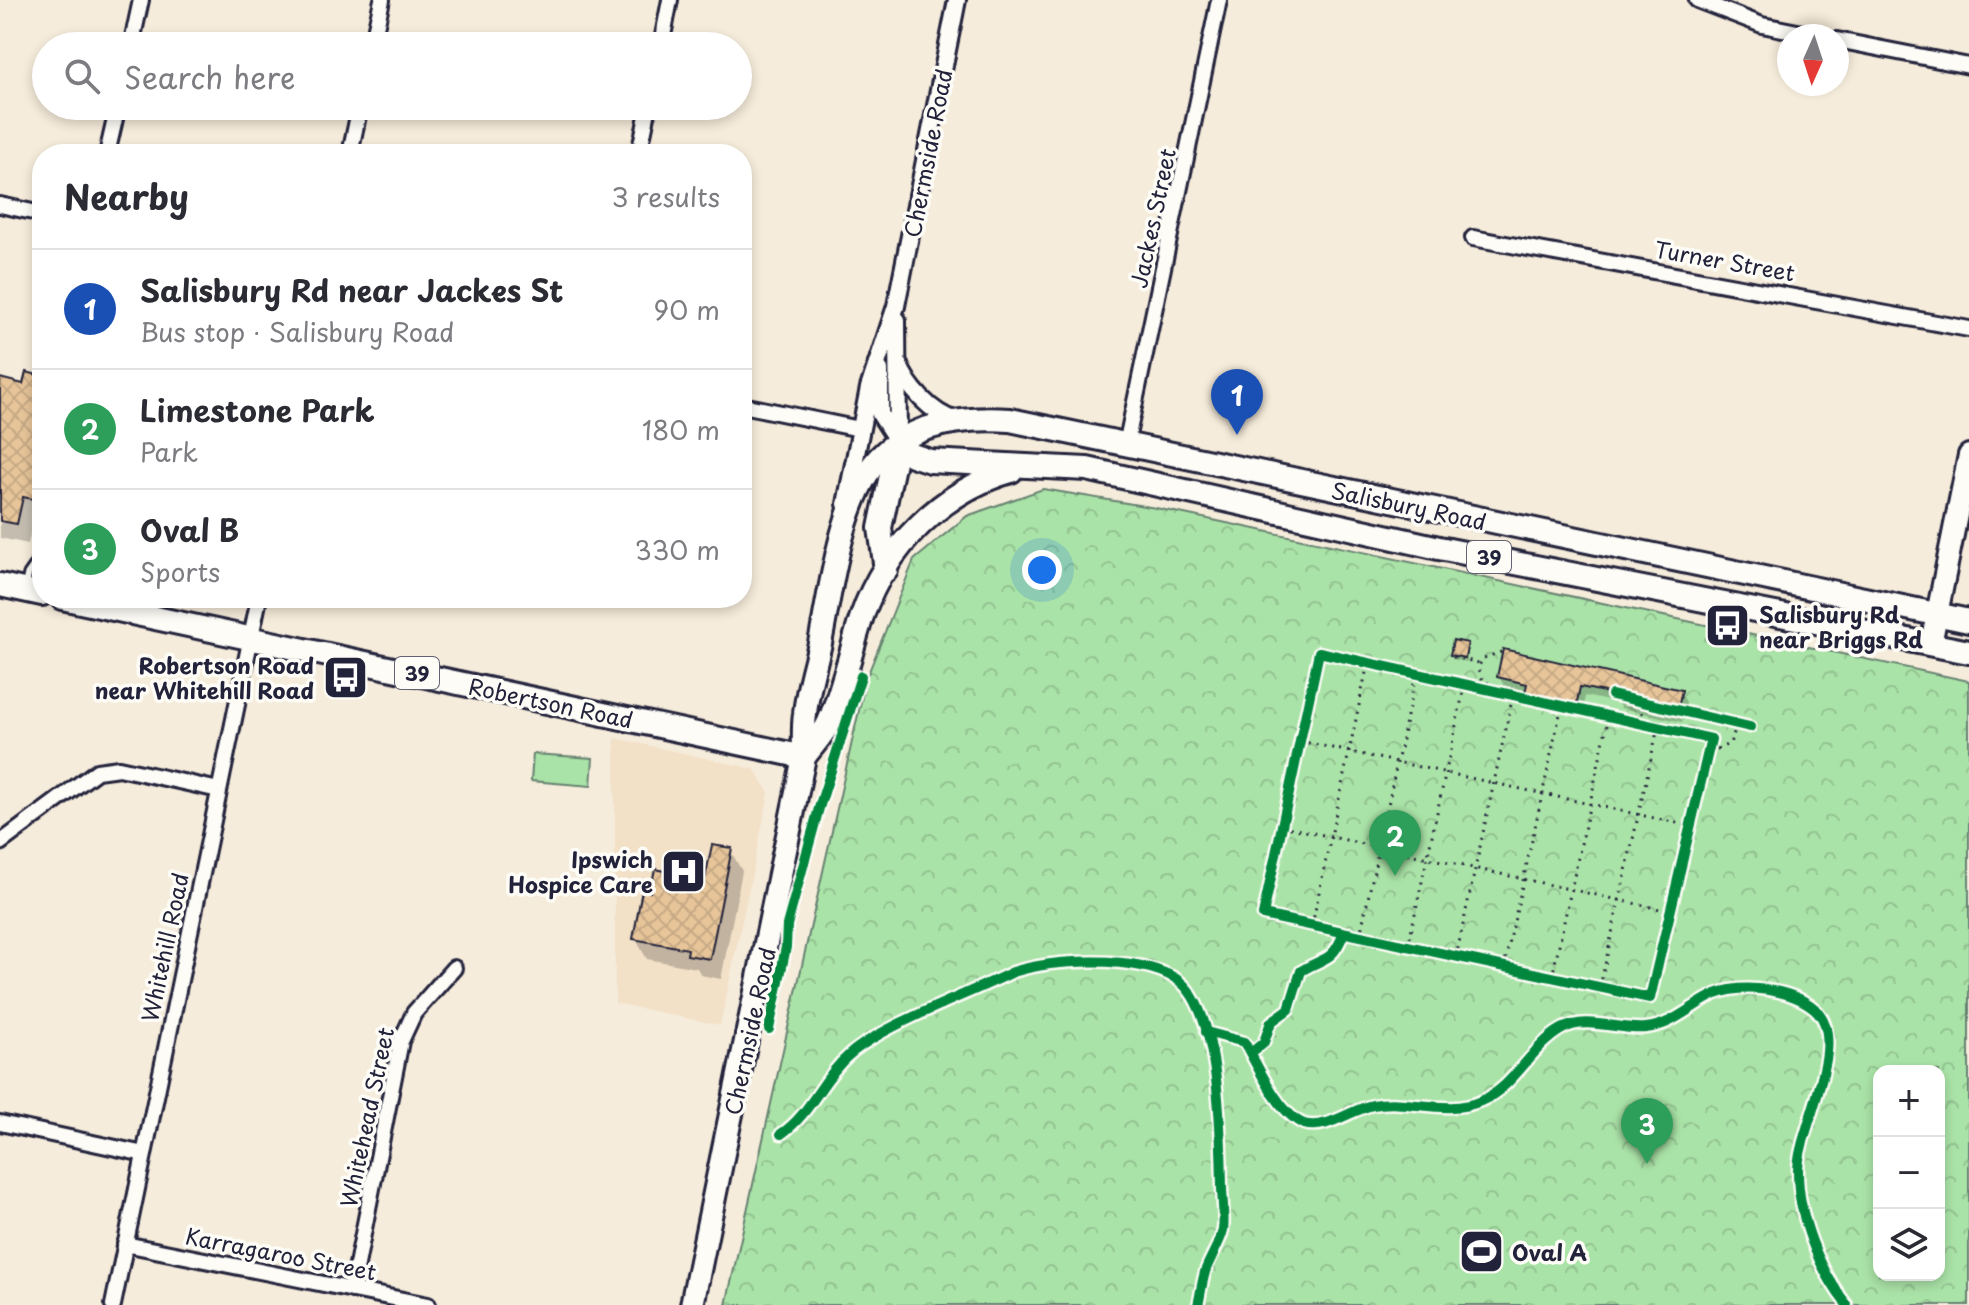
<!DOCTYPE html>
<meta charset="utf-8">
<style>
:root{--surface:#fff;--page:#f7f7f7;--text:#2b2b33;--muted:#7c7c81;--line:#e1e1e2;--accent:#b45309}
body{margin:0;font-family:"Playpen Sans",sans-serif;background:var(--page);color:var(--text)}
.controls{position:absolute;right:24px;bottom:24px;display:grid;overflow:hidden;border-radius:16px;box-shadow:0 4px 12px #0003}
.controls button{width:72px;height:72px;display:grid;place-items:center;padding:0;border:0;border-bottom:2px solid var(--line);background:var(--surface);color:var(--text);font:40px sans-serif}
.compass{position:absolute;left:1777px;top:24px;width:72px;height:72px;border-radius:50%;background:var(--surface);box-shadow:0 4px 12px #0003;rotate:183deg}
.you{position:absolute;left:1042px;top:570px;width:28px;height:28px;margin:-20px;border:6px solid #fff;border-radius:50%;background:#1a73e8;box-shadow:0 0 0 12px #1a73e833}
.badge{display:grid;place-items:center;width:52px;height:52px;border-radius:50%;background:var(--accent);color:#fff;font-size:26px;font-weight:700}
.pin{position:absolute;translate:-50% -66px;filter:drop-shadow(0 2px 4px #0008)}
.pin::after{content:'';position:absolute;top:42px;width:28px;height:24px;background:inherit;clip-path:polygon(0 0,100% 0,50% 100%)}
.list{margin:0;padding:0;list-style:none}
h2{display:flex;justify-content:space-between;align-items:center;height:104px;margin:0;padding:0 32px;font-size:34px}
h2 small{font-size:26px;font-weight:400;color:var(--muted)}
.list li{display:grid;grid-template-columns:52px 1fr auto;gap:24px;align-items:center;box-sizing:border-box;height:120px;padding:0 32px;border-top:2px solid var(--line)}
.list b{display:block;font-size:30px;white-space:nowrap}
.list p{margin:0;font-size:26px;white-space:nowrap;color:var(--muted)}
.list em{font-size:26px;font-style:normal;color:var(--muted)}
.icon{flex:none;width:44px;height:44px;fill:none;stroke:currentColor;stroke-width:2;stroke-linecap:round;stroke-linejoin:round}
.map{position:relative;flex:none;width:1969px;height:1305px;overflow:hidden}
.search{position:absolute;background:var(--surface);box-shadow:0 4px 12px #0003;left:32px;top:32px;width:720px;height:88px;display:flex;align-items:center;gap:20px;box-sizing:border-box;padding:0 28px;border-radius:44px;color:var(--muted);font-size:30px}
.panel{position:absolute;background:var(--surface);box-shadow:0 4px 12px #0003;left:32px;top:144px;width:720px;height:464px;border-radius:32px}
.map>svg:first-child{display:block}
</style>
<div class="map">
<svg width="1969" height="1305" viewBox="0 0 1969 1305">
<defs>
<pattern id="park-crowns" width="20" height="18" patternUnits="userSpaceOnUse" patternTransform="scale(2)"><rect width="20" height="18" fill="#aae3a7"/><path d="M2 6a3 3 0 1 1 6 0M12 15a3 3 0 1 1 6 0" fill="none" stroke="#92c291"/></pattern>
<pattern id="building-cross-hatch" width="8" height="8" patternUnits="userSpaceOnUse" patternTransform="scale(2)"><rect width="8" height="8" fill="#e7c599"/><path d="M0 0l8 8M0 8l8-8" fill="none" stroke="#c6a985"/></pattern>
</defs>
<rect width="100%" height="100%" fill="#f6ecdb"/>
<filter id="ink" filterUnits="userSpaceOnUse"><feTurbulence type="fractalNoise" baseFrequency=".0125" numOctaves="2"/><feDisplacementMap in="SourceGraphic" scale="16" xChannelSelector="R" yChannelSelector="G"/><feConvolveMatrix kernelMatrix="1 2 1 2 8 2 1 2 1" color-interpolation-filters="sRGB"/></filter>
<g filter="url(#ink)">
<path fill="#f2e0c7" d="M615 738 754 769 769 793 720 1025 615 1003Z"/>
<path fill="#aae3a7" stroke="#668271" stroke-width="2" d="M533 754 593 758 591 786 531 781Z"/>
<path fill="url(#park-crowns)" stroke="#668271" stroke-width="2" fill-rule="evenodd" d="M1043 489 1156 508 1969 681V1305H726L866 679 914 560 967 516ZM1879 1071H1939V1275H1879Z"/>
<g fill="#0003">
<path d="M42 378V518L34 517 28 544 0 538V380L25 386Z"/>
<path d="M1467 645V662L1454 659 1452 655Z"/>
<path d="M1499 677 1680 692 1686 702 1682 722 1621 708 1617 703 1585 696 1581 717 1532 706 1527 692 1505 687Z"/>
<path d="M730 850 742 871 721 979 701 975 697 968 647 959 635 938 652 894 707 881Z"/>
</g>
<g fill="url(#building-cross-hatch)" stroke="#22223b" stroke-width="2">
<path d="M26 372 42 376V501L23 497 17 524 0 521V378L23 384Z"/>
<path d="M1453 640 1468 643 1465 658 1450 655Z"/>
<path d="M1503 649 1682 690 1677 713 1613 699 1614 694 1580 687 1576 707 1524 697 1527 684 1497 677Z"/>
<path d="M712 845 732 848 710 959 687 955 688 949 633 939 642 890 650 892 655 869 705 879Z"/>
</g>
<g fill="none" stroke-linecap="round" stroke-linejoin="round">
<defs>
<path id="service" d="M25 588 28 574 42 554"/>
<g id="minor">
<path d="M1697 0 1762 25 1818 36"/>
<path d="M1837 40 1969 66"/>
<path d="M131 46 141 0"/>
<path d="M372 46 382 0"/>
<path d="M661 46 670 0"/>
<path d="M107 154 118 106"/>
<path d="M350 154 360 106"/>
<path d="M639 154 649 106"/>
<path d="M0 205 42 214"/>
<path d="M1473 238 1969 329"/>
<path d="M742 405 860 429"/>
<path d="M1126 445 1219 0"/>
<path d="M0 843 97 771 119 768 219 790"/>
<path d="M0 1123 144 1154"/>
<path d="M125 1244 428 1305"/>
<path d="M352 1290 401 1041 414 1013 454 968"/>
<path d="M113 1305 259 598"/>
</g>
<g id="tertiary">
<path d="M897 320 898 442"/>
<path d="M898 363C908 388 931 413 956 421"/>
<path d="M880 370V414L898 442"/>
<path d="M846 504 869 388 896 306 957 0"/>
</g>
<path id="secondary" d="M1931 644 1969 455"/>
<g id="primary">
<path d="M898 442 912 455 930 461 1087 469 1439 548 1969 652"/>
<path d="M886 570 880 528 898 442"/>
<path d="M0 585 42 594"/>
<path d="M62 598 804 757"/>
<path d="M804 757C812 746 824 734 829 722 843 688 851 650 862 616 886 547 942 491 1011 471"/>
<path d="M692 1305 804 757C804 743 803 728 805 714 807 690 815 666 820 643 831 589 841 499 879 458 912 423 965 417 1010 420L1969 621"/>
</g>
</defs>
<use href="#service" stroke="#22223b" stroke-width="13"/>
<use href="#minor" stroke="#22223b" stroke-width="20"/>
<use href="#tertiary" stroke="#22223b" stroke-width="22"/>
<use href="#secondary" stroke="#22223b" stroke-width="26"/>
<use href="#primary" stroke="#22223b" stroke-width="28"/>
<g stroke="#22223b" stroke-width="3" stroke-dasharray="2 6" stroke-linecap="butt">
<path d="M1319 652 1711 739 1650 998 1263 915Z"/>
<path d="M1453 657 1479 663"/>
<path d="M1499 691 1500 687 1483 681 1478 667 1484 658 1501 652 1502 647"/>
<path d="M1612 695 1750 727"/>
<path d="M1640 722 1644 703"/>
<path d="M1300 741 1691 826"/>
<path d="M1709 748 1719 749 1730 743 1737 725"/>
<path d="M1282 826 1669 911"/>
<path d="M1312 925 1368 663"/>
<path d="M1360 936 1416 674"/>
<path d="M1408 946 1465 684"/>
<path d="M1456 957 1513 695"/>
<path d="M1504 967 1562 705"/>
<path d="M1552 977 1609 716"/>
<path d="M1600 987 1658 727"/>
<path d="M1251 1053 1264 1042 1271 1022 1289 1009 1301 971C1325 956 1333 963 1344 933"/>
</g>
<use href="#service" stroke="#fdfcf7" stroke-width="7"/>
<use href="#minor" stroke="#fdfcf7" stroke-width="14"/>
<use href="#tertiary" stroke="#fdfcf7" stroke-width="16"/>
<use href="#secondary" stroke="#fdfcf7" stroke-width="20"/>
<use href="#primary" stroke="#fdfcf7" stroke-width="22"/>
<defs>
<g id="cycleway">
<path d="M1319 652 1711 739 1650 998 1263 915Z"/>
<path d="M1612 695 1750 727"/>
<path d="M769 1029 786 947 787 925 819 808 861 676"/>
<path d="M1206 1032 1244 1042C1257 1064 1279 1115 1304 1124 1326 1131 1352 1109 1373 1105 1409 1098 1447 1116 1481 1101 1515 1087 1531 1046 1562 1029 1587 1015 1619 1031 1646 1028 1674 1025 1691 1005 1716 994 1743 983 1792 989 1815 1009 1851 1041 1798 1128 1798 1171 1798 1216 1819 1270 1847 1305"/>
<path d="M1251 1053 1264 1042 1271 1022 1289 1009 1301 971C1323 957 1332 963 1343 935"/>
<path d="M781 1134C811 1114 822 1078 849 1055 883 1025 969 994 1013 972 1055 959 1135 955 1175 978 1221 1005 1221 1138 1222 1187 1222 1200 1225 1217 1223 1230 1220 1243 1211 1256 1206 1269 1202 1280 1201 1293 1198 1305"/>
</g>
</defs>
<use href="#cycleway" stroke="#fdfcf7" stroke-width="15"/>
<use href="#cycleway" stroke="#00873e" stroke-width="10"/>
</g>
</g>
<defs>
<symbol id="bus-square" viewBox="-11 -11 22 22"><rect x="-9" y="-9" width="18" height="18" rx="4" fill="#22223b" stroke="#fdfcf7"/><path d="M-5-6H5V4H4V6H2V4H-2V6H-4V4H-5ZM-3.5-4V0h7V-4ZM-3.5 1.2v1.5H-2V1.2ZM2 1.2v1.5H3.5V1.2Z" fill="#fff"/></symbol>
<symbol id="hospital-square" viewBox="-11 -11 22 22"><rect x="-9" y="-9" width="18" height="18" rx="4" fill="#22223b" stroke="#fdfcf7"/><path d="M-5-5h3v3.5h4V-5h3V5h-3V1.5h-4V5h-3Z" fill="#fff"/></symbol>
<symbol id="stadium-square" viewBox="-11 -11 22 22"><rect x="-9" y="-9" width="18" height="18" rx="4" fill="#22223b" stroke="#fdfcf7"/><path d="M0-5a6.5 5 0 1 0 0 10a6.5 5 0 1 0 0-10ZM-3.5-1.8h7v3.6h-7Z" fill="#fff"/></symbol>
</defs>
<g fill-rule="evenodd">
<use href="#bus-square" x="1702" y="600" width="51" height="51"/>
<use href="#bus-square" x="320" y="652" width="51" height="51"/>
<use href="#hospital-square" x="658" y="846" width="51" height="51"/>
<use href="#stadium-square" x="1456" y="1226" width="51" height="51"/>
</g>
<g text-anchor="middle" dominant-baseline="central" stroke-width="7" stroke-linejoin="round" paint-order="stroke">
<g fill="#fdfcf7" stroke="#646373" stroke-width="2">
<rect x="1467" y="541" width="44" height="32" rx="6"/>
<rect x="395" y="657" width="44" height="32" rx="6"/>
</g>
<g font-size="20" font-weight="bold" fill="#22223b">
<text x="1489" y="557">39</text>
<text x="417" y="673">39</text>
</g>
<g font-size="22" fill="#22223b" stroke="#fdfcf7">
<text transform="translate(927 153) rotate(-79)">Chermside Road</text>
<text transform="translate(1152 218) rotate(-78)">Jackes Street</text>
<text transform="translate(1725 260) rotate(10)">Turner Street</text>
<text transform="translate(1409 505) rotate(12)">Salisbury Road</text>
<text transform="translate(551 702) rotate(12)">Robertson Road</text>
<text transform="translate(164 947) rotate(-78)">Whitehill Road</text>
<text transform="translate(749 1031) rotate(-78)">Chermside Road</text>
<text transform="translate(366 1117) rotate(-78)">Whitehead Street</text>
<text transform="translate(281 1253) rotate(11)">Karragaroo Street</text>
</g>
<g font-size="22" font-weight="bold" fill="#22223b" stroke="#fdfcf7" text-anchor="start">
<text x="1759" y="613">Salisbury Rd<tspan x="1759" dy="25">near Briggs Rd</tspan></text>
<text x="314" y="664" text-anchor="end">Robertson Road<tspan x="314" dy="25">near Whitehill Road</tspan></text>
<text x="653" y="858" text-anchor="end">Ipswich<tspan x="653" dy="25">Hospice Care</tspan></text>
<text x="1512" y="1251">Oval A</text>
</g>
</g>
</svg>
<div class="controls">
<button>+</button>
<button>−</button>
<button><svg class="icon" aria-label="layers" viewBox="0 0 24 24"><path d="M12 4l9 5-9 5-9-5zM3 14l9 5 9-5"/></svg></button>
</div>
<svg class="compass" viewBox="-18 -18 36 36"><path d="M0-13l5 13h-10z" fill="#e53935"/><path d="M0 13l5-13h-10z" fill="#7c7c81"/></svg>
<div class="you"></div>
<div class="pin badge" style="left:1237px;top:435px;background:#1a4fb4">1</div>
<div class="pin badge" style="left:1395px;top:876px;background:#2e9e5b">2</div>
<div class="pin badge" style="left:1647px;top:1164px;background:#2e9e5b">3</div>
<div class="search"><svg class="icon" aria-label="search" viewBox="0 0 24 24"><circle cx="10" cy="10" r="6"/><path d="M15 15l6 6"/></svg>Search here</div>
<section class="panel">
<h2>Nearby<small>3 results</small></h2>
<ul class="list">
<li><span class="badge" style="background:#1a4fb4">1</span><div><b>Salisbury Rd near Jackes St</b><p>Bus stop · Salisbury Road</p></div><em>90 m</em></li>
<li><span class="badge" style="background:#2e9e5b">2</span><div><b>Limestone Park</b><p>Park</p></div><em>180 m</em></li>
<li><span class="badge" style="background:#2e9e5b">3</span><div><b>Oval B</b><p>Sports</p></div><em>330 m</em></li>
</ul>
</section>
</div>
